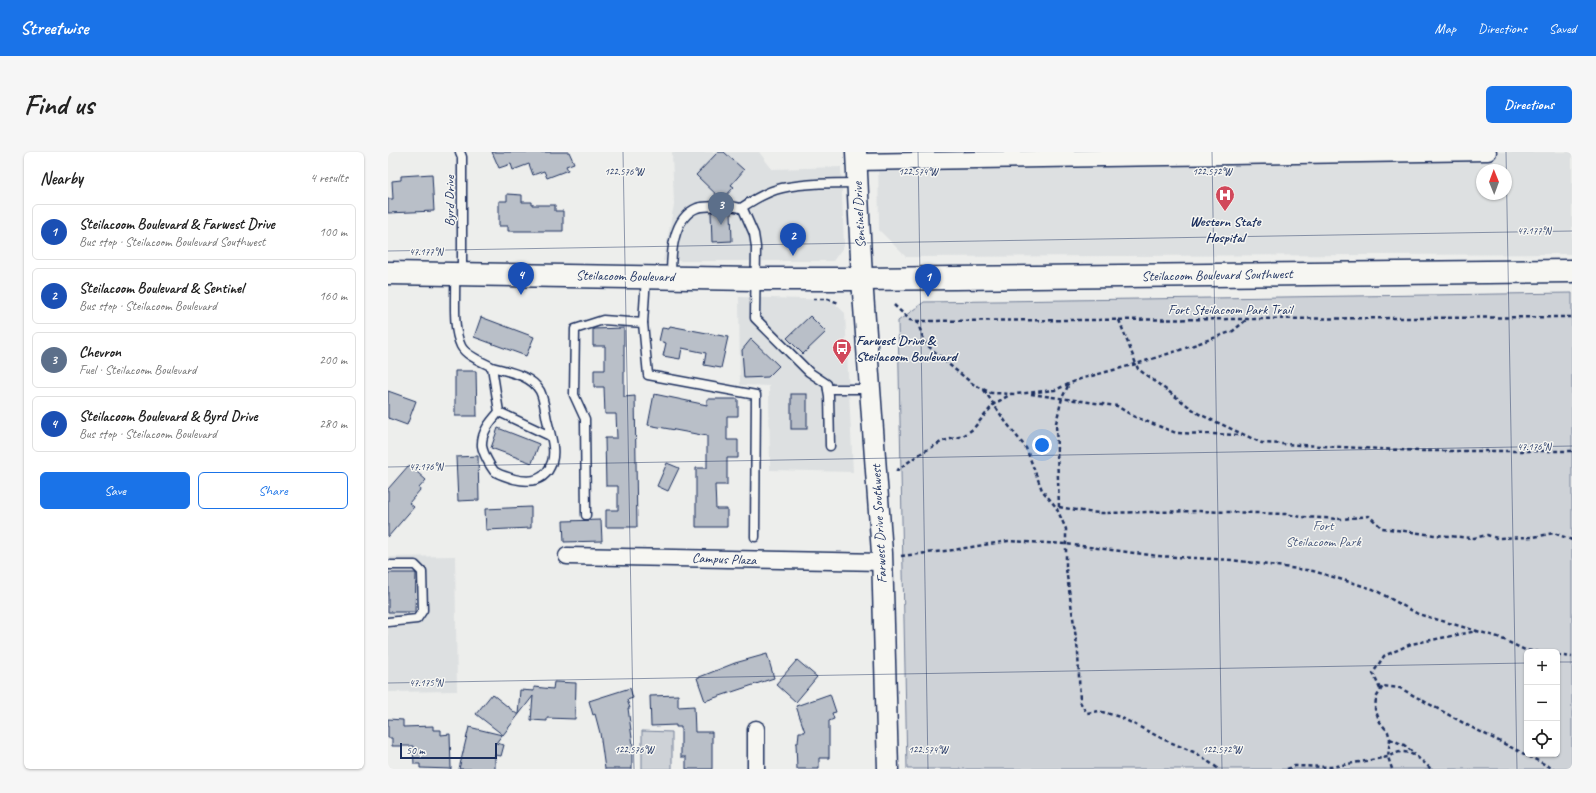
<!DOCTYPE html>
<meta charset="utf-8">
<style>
:root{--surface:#fff;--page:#f6f6f6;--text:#222;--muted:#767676;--line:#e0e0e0;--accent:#1a73e8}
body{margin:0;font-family:Caveat,sans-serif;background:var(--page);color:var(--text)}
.controls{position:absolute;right:12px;bottom:12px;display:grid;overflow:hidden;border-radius:6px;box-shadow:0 1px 3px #0004}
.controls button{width:36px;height:36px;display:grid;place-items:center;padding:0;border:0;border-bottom:1px solid var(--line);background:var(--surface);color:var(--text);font:20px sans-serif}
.compass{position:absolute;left:1088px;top:12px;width:36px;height:36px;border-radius:50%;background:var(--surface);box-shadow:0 1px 3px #0004;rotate:359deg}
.scale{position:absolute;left:12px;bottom:10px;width:97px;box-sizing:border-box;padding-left:4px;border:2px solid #1b2f5e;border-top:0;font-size:11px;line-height:14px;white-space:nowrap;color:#1b2f5e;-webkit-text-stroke:3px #f6f6f2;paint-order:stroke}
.you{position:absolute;left:654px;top:293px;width:14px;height:14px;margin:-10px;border:3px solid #fff;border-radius:50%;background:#1a73e8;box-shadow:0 0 0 6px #1a73e833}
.badge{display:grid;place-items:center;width:26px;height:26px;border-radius:50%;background:var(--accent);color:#fff;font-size:13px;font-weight:700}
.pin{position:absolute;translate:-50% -33px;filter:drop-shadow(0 1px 2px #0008)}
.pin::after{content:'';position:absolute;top:21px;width:14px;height:12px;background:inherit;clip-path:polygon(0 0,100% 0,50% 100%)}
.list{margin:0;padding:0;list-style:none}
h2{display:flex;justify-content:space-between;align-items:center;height:52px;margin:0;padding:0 16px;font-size:17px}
h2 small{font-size:13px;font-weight:400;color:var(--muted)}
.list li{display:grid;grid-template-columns:26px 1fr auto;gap:12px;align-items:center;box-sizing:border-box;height:56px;margin:0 8px 8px;padding:0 8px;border:1px solid var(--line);border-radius:6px}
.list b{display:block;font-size:15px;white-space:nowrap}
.list p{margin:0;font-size:13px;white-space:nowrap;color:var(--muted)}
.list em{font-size:13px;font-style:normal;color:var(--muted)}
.actions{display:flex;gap:8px;padding:12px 16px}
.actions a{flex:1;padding:9px 0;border:1px solid var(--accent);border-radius:6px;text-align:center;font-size:14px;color:var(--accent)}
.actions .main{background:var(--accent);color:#fff}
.icon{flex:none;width:22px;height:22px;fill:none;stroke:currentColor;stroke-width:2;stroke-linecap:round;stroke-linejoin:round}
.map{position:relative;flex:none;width:1184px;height:617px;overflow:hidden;border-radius:6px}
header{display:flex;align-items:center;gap:24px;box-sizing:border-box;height:56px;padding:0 20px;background:var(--accent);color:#fff}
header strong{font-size:19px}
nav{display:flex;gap:22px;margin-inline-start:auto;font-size:14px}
.intro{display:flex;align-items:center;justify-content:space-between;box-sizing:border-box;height:96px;padding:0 24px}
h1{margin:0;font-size:28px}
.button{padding:10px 18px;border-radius:6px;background:var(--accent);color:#fff;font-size:14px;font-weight:700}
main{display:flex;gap:24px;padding:0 24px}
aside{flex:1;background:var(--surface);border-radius:6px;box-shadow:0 1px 3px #0004}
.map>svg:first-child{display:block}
</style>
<header>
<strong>Streetwise</strong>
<nav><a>Map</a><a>Directions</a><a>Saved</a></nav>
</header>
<div class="intro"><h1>Find us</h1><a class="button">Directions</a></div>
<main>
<aside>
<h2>Nearby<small>4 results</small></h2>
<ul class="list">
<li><span class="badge" style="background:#1a4fb4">1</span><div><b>Steilacoom Boulevard &amp; Farwest Drive</b><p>Bus stop · Steilacoom Boulevard Southwest</p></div><em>100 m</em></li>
<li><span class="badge" style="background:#1a4fb4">2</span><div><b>Steilacoom Boulevard &amp; Sentinel</b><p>Bus stop · Steilacoom Boulevard</p></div><em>160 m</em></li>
<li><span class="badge" style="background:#5c6f8a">3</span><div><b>Chevron</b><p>Fuel · Steilacoom Boulevard</p></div><em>200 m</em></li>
<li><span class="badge" style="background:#1a4fb4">4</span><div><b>Steilacoom Boulevard &amp; Byrd Drive</b><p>Bus stop · Steilacoom Boulevard</p></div><em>280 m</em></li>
</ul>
<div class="actions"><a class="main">Save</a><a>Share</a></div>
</aside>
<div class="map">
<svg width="1184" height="617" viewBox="0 0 1184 617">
<rect width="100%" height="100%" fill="#edeeec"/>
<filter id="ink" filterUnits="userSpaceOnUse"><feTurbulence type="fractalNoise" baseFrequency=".025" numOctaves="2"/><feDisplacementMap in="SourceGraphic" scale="8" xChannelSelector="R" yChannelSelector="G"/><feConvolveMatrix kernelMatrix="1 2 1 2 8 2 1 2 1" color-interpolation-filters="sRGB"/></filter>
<g filter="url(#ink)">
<g fill="#dde0e1" fill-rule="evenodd">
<path d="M284 0H371L384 17 453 15 456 94 445 109H275L286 53Z"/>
<path d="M490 0H1184V102L518 105 491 78ZM1094 18H1118V42H1094Z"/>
<path d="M351 145 443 148 457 161 465 320 382 318 381 234 352 233Z"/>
<path d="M67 404 69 539 0 540V405Z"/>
</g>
<g fill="#ced2d7" stroke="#74809a" fill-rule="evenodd">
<path d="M1184 141V617H519L510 169 536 150ZM1139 500H1169V602H1139Z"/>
<path d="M254 579 284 580V617H254Z"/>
</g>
<g fill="#b9bfc8" stroke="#1b2f5e">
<path d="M104 0H181L186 11 178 14 180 18 159 26 156 19 145 23 141 12 125 18 123 12 111 16Z"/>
<path d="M330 0H336L356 18 343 33 346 35 334 48 308 23Z"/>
<path d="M44 22 46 59 0 61V47H5L4 29 13 28V24Z"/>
<path d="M119 42 134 43V50H144V53H167V59H175V79H120V74H111V49H119Z"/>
<path d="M323 60H343L344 89 324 90Z"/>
<path d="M422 164 438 180 415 202 399 186Z"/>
<path d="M93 165 146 185 138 204 86 185Z"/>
<path d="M282 174 340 185 333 216 316 213 318 201 294 196 292 207 275 204 278 191 271 189 274 176 281 177Z"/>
<path d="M236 176V245L247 244 249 375H218V358H230V334H218L217 286H229L228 262H217L216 235H206V218H217V194H205V177Z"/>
<path d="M363 187 391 214 380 225 356 226 354 198Z"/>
<path d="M67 219H88L89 264H67Z"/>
<path d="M0 239 28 249 19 273 0 266Z"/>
<path d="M266 242 319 253V247H350V264H339V288H350V306H339V333H327L328 357H339V375H308V316H319V284L260 273Z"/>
<rect x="403" y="242" width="16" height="35"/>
<path d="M110 276 151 292 144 311 103 296Z"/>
<path d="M90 304 91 348 70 349 68 305Z"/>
<path d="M279 311 291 316 280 339 269 334Z"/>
<path d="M21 313 38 328 31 336 32 338 21 351 26 355 0 385V337Z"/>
<path d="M143 355V376L98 378 97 357Z"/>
<path d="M213 368 214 389 176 390 175 369Z"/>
<path d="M0 421H28L27 460H0Z"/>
<path d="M379 502 386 526 317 549 309 526 347 511Z"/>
<path d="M409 508 429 525 408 550 388 532Z"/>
<path d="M166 530 188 531 187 567 159 566V569L143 568 145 544 115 583 88 562 104 542 130 563 132 538 146 539V535L165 537Z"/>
<path d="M242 536 245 546 239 548 242 556H240L246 601 244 602V617H217L212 581 207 562 205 563 201 549Z"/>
<path d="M442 542 448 560 444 561 446 567 441 569V606H431V617H409L408 591H410L411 580H417L408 554Z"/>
<path d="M290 543V555L306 554 307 580H324V617H298V605H293V575H288V573L263 574 262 544Z"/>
<path d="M0 567 15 568V575L45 574V578H53V583L62 582 63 617 32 616V612H26L25 594H4V586H0Z"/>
<path d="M81 575 114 583 108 591 116 593 113 604 107 603V617H71Z"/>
</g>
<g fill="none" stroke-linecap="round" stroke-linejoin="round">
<defs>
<g id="service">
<path d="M72 0 74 5V121"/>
<path d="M353 56C365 48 380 39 394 36 418 31 445 31 469 31"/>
<path d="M67 123C68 144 64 175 73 194 78 204 95 210 104 215L111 260C103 269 93 280 94 294 95 301 102 314 106 319 111 323 120 325 126 327 143 331 158 329 164 310 168 297 162 281 159 268 157 259 156 247 152 239 143 223 121 220 104 215"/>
<path d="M258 125 255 171 260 223 368 243 367 385"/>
<path d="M283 125C283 103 284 66 309 56 315 54 322 55 328 54 337 54 346 53 355 57L366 82 368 95 367 166 421 220 439 232 441 244 442 294"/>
<path d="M440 237H482"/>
<path d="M111 260 162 284"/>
<path d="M198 363 197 267 186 243 187 177 215 168 255 171"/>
<path d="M0 413H27L34 420 35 458 29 467 0 470"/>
</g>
<g id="minor">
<path d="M468 10 1100 0"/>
<path d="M179 404 494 410"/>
<path d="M368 577V617"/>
</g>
<path id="tertiary" d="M468 0 474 127 494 401 500 617"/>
<path id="secondary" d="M0 121 367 127H474L1184 119"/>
</defs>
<use href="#service" stroke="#1b2f5e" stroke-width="11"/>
<use href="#minor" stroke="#1b2f5e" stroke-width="19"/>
<use href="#tertiary" stroke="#1b2f5e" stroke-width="23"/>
<use href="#secondary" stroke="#1b2f5e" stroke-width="25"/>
<g stroke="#1b2f5e" stroke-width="2.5" stroke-dasharray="4 3" stroke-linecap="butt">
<path d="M425 147H440L451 151"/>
<path d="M506 153 522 168 529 169 1184 165"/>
<path d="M731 168 750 217 811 262 874 291 1032 299H1184"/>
<path d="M529 169 537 191 559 211 585 232 603 241 628 242 667 238 692 227 748 212 792 198 845 179 858 168"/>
<path d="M596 238 617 269 638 296 654 338 668 355 678 377V417L690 500 692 550 699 561 711 559 732 565 777 588 808 601 831 617"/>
<path d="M643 242 729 254 745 264 788 281 854 283"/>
<path d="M508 319 530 303 555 289 575 284 585 277 606 252 623 242"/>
<path d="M671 355 700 360 714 361 810 359 898 362 914 365 954 367 981 364 994 376 1046 383 1086 386 1099 383 1109 386 1146 385 1166 381 1184 388"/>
<path d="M671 355 668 271 674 246 681 232"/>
<path d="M513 404 565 398 620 389 678 392 770 404 844 408 925 419 985 437 1030 462 1089 479"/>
<path d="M1169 503 1184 505"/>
<path d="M992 537 985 521 996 504 1023 492 1089 479 1110 485 1137 498 1151 500"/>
<path d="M1002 587 1016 593 1027 602"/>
<path d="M899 617 907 614 943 615 1000 605C1018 593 1030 605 1043 617"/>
<path d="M1004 617 1000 605 1002 587 1000 580 992 570 987 557 988 546 995 534 1012 536 1081 574 1166 617"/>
</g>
<use href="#service" stroke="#f6f6f2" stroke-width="8"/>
<use href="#minor" stroke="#f6f6f2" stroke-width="16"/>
<use href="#tertiary" stroke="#f6f6f2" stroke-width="20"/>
<use href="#secondary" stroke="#f6f6f2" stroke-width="22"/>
</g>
</g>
<path fill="none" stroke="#1b2f5e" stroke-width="1" stroke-opacity="0.45" d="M235 0 246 617M530 0 540 617M824 0 834 617M1118 0 1129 617M0 99 1184 79M0 315 1184 294M1169 510H1184M0 531 1139 511"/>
<defs>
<symbol id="hospital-pin" viewBox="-11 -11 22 30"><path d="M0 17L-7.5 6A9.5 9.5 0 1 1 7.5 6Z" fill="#d1495b" stroke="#f6f6f2"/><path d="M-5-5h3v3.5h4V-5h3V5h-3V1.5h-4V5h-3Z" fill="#fff"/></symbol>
<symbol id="bus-pin" viewBox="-11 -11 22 30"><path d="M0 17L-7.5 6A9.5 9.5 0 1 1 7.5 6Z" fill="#d1495b" stroke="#f6f6f2"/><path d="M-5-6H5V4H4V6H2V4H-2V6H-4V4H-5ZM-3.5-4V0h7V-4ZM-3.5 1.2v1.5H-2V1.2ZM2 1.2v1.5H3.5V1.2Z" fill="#fff"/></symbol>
</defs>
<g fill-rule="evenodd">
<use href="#hospital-pin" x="826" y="32" width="22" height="30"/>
<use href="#bus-pin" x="443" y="185" width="22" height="30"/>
</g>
<g text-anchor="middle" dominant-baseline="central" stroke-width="3" stroke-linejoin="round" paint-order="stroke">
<g font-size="14" fill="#1b2f5e" stroke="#f6f6f2">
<text transform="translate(61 49) rotate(-90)">Byrd Drive</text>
<text transform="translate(471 63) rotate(-93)">Sentinel Drive</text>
<text transform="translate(829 123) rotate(-1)">Steilacoom Boulevard Southwest</text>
<text transform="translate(237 124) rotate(1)">Steilacoom Boulevard</text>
<text x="842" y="157">Fort Steilacoom Park Trail</text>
<text transform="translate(491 372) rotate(-93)">Farwest Drive Southwest</text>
<text transform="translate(336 407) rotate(2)">Campus Plaza</text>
</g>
<g font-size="14" font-weight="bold" fill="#1b2f5e" stroke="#f6f6f2">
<text x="837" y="69">Western State<tspan x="837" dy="16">Hospital</tspan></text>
<text x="468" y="188" text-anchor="start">Farwest Drive &amp;<tspan x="468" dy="16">Steilacoom Boulevard</tspan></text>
</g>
<g font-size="14" fill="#48587c" stroke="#f6f6f2">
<text x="935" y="373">Fort<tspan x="935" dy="16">Steilacoom Park</tspan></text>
</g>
</g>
<g font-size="10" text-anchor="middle" fill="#1b2f5e" stroke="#f6f6f2" stroke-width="3" stroke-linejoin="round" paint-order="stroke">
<text x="236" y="23">122.576°W</text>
<text x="530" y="23">122.574°W</text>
<text x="824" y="23">122.572°W</text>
<text x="1146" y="82">47.177°N</text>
<text x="38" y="103">47.177°N</text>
<text x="1146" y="298">47.176°N</text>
<text x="38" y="318">47.176°N</text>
<text x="38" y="534">47.175°N</text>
<text x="246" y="601">122.576°W</text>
<text x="540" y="601">122.574°W</text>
<text x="834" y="601">122.572°W</text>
</g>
</svg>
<div class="controls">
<button>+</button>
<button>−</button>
<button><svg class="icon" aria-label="locate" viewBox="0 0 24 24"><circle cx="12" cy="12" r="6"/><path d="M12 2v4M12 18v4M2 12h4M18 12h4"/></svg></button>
</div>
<svg class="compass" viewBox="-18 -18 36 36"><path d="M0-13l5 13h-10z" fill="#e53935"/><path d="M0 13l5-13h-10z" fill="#767676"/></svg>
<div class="scale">50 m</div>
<div class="you"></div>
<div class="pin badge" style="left:540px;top:145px;background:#1a4fb4">1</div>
<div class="pin badge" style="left:405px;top:104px;background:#1a4fb4">2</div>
<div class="pin badge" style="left:333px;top:73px;background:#5c6f8a">3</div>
<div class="pin badge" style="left:133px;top:143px;background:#1a4fb4">4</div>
</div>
</main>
